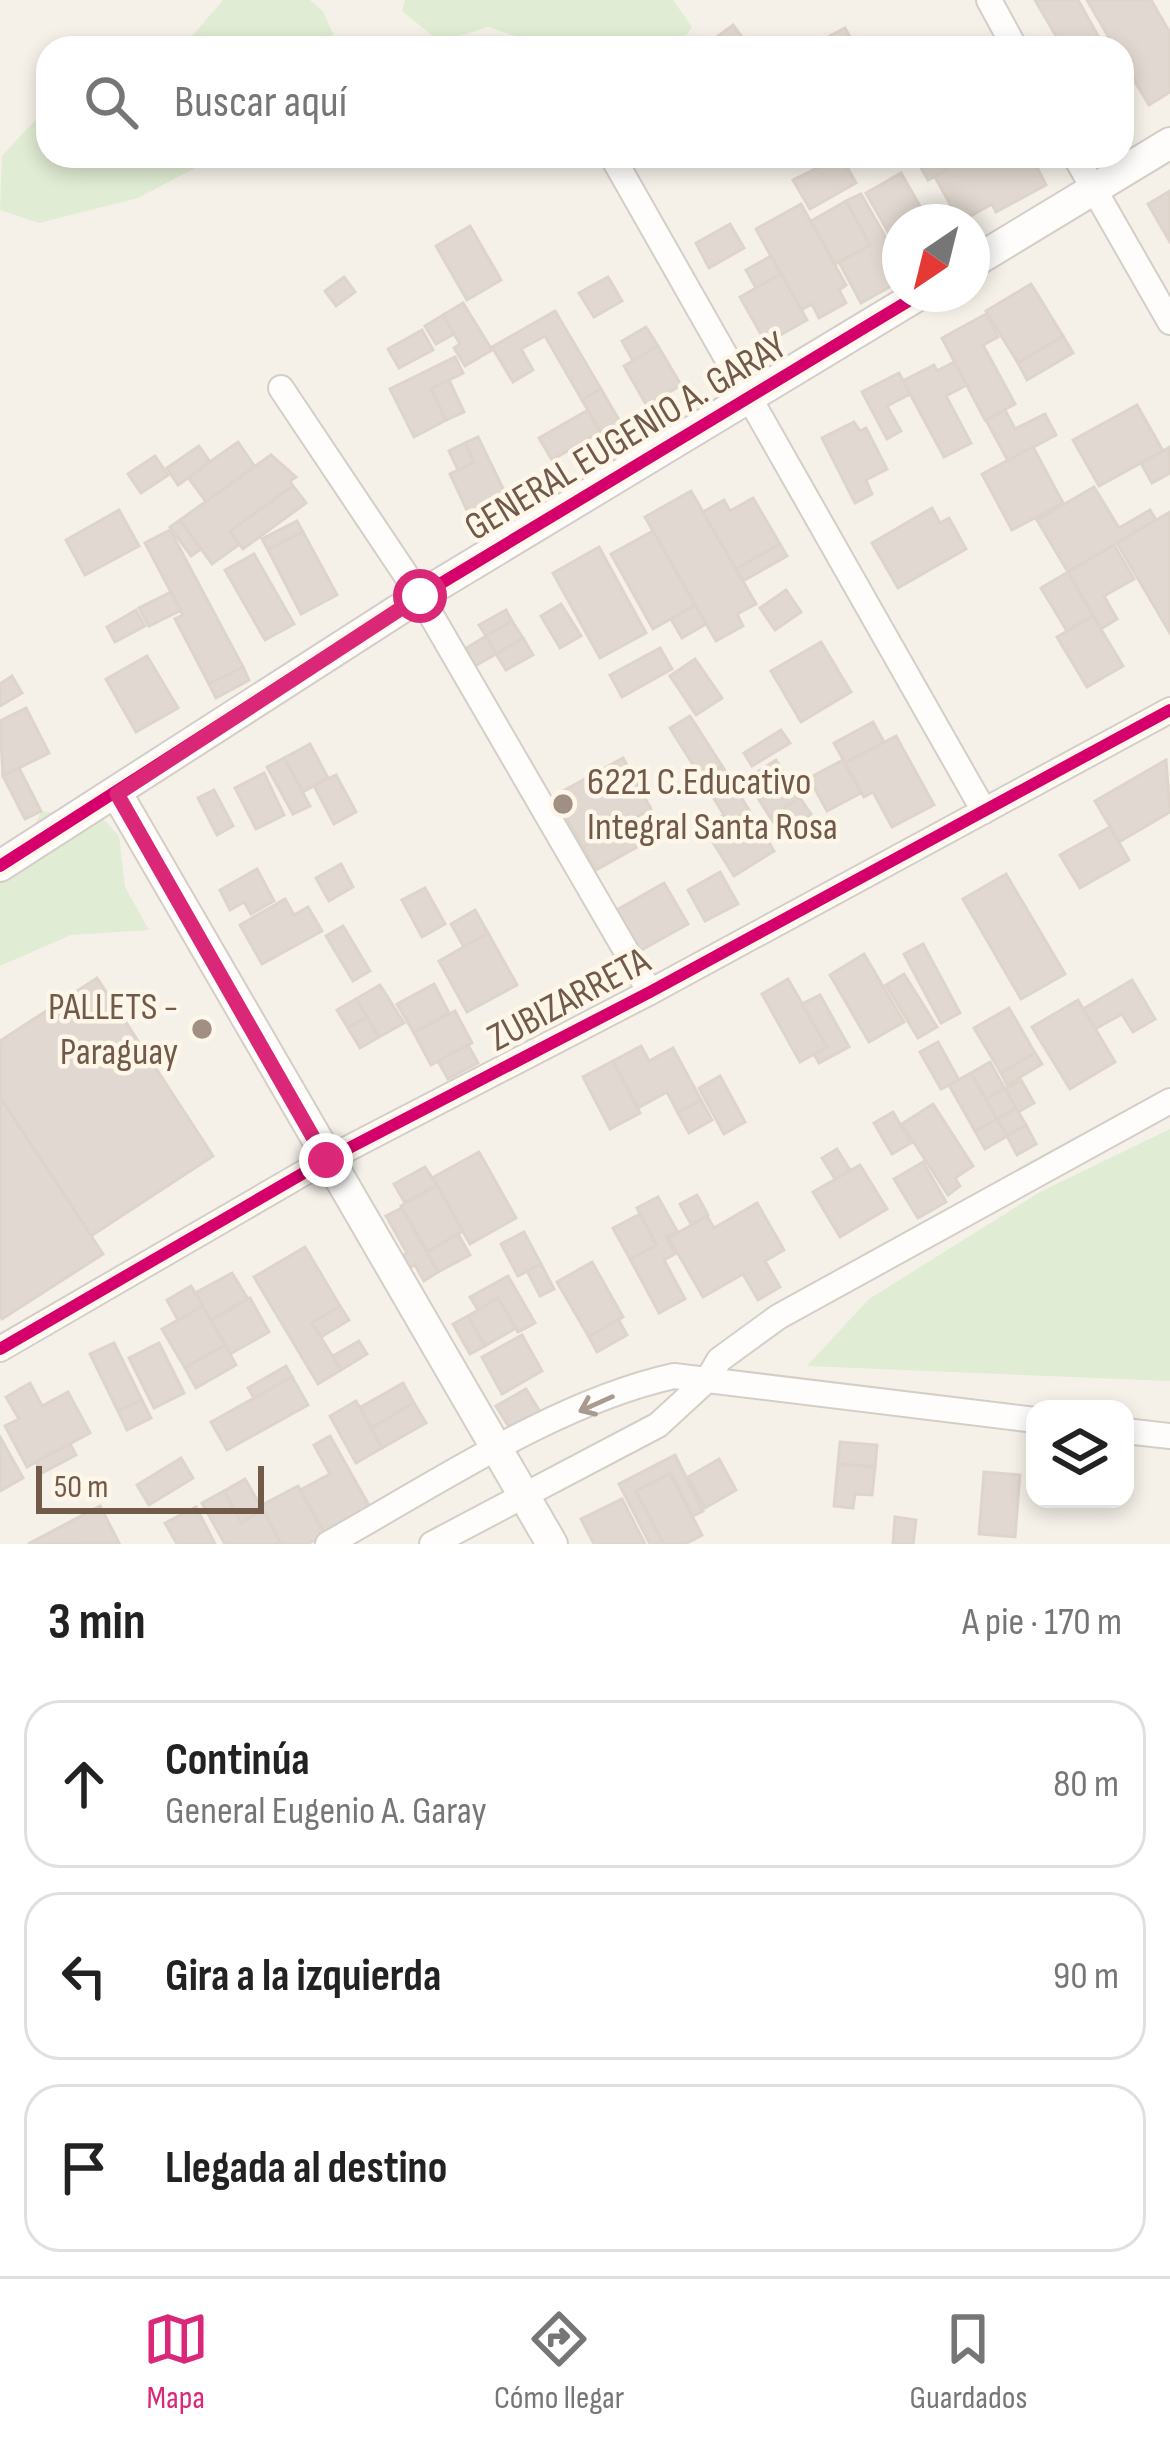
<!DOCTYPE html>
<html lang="es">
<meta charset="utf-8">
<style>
:root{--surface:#fff;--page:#f2f2f2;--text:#222;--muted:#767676;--line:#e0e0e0;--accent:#db2777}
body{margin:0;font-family:"Sofia Sans Condensed",sans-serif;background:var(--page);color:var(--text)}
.controls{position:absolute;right:36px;bottom:36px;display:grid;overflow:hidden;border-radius:24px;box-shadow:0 6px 18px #0003}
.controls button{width:108px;height:108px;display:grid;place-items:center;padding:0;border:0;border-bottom:3px solid var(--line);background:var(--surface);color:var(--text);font:60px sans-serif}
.compass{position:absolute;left:882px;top:204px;width:108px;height:108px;border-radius:50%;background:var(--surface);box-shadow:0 6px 18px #0003;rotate:215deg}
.scale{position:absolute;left:36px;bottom:30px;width:228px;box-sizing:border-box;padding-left:12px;border:6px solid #725a4a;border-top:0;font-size:33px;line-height:42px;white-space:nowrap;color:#725a4a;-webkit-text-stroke:9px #fef6e9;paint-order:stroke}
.stop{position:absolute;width:36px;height:36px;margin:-27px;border:9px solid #db2777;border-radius:50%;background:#fff}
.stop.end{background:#db2777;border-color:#fff;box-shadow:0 3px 12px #0008}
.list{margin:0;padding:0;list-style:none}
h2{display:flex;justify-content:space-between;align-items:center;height:156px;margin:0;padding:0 48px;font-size:51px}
h2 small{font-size:39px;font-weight:400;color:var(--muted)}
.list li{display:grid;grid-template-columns:78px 1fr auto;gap:36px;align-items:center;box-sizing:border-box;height:168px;margin:0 24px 24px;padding:0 24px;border:3px solid var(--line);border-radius:36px}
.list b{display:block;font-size:45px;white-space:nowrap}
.list p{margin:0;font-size:39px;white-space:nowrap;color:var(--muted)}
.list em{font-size:39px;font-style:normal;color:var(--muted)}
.icon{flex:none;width:66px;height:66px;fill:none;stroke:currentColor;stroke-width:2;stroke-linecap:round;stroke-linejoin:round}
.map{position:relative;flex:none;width:1170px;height:1544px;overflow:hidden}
.search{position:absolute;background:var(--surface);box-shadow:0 6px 18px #0003;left:36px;right:36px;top:36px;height:132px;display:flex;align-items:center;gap:30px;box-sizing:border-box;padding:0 42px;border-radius:36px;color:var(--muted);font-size:45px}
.sheet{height:732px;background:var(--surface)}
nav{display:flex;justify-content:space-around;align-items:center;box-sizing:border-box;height:168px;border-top:3px solid var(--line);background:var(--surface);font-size:33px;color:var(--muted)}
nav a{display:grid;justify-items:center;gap:6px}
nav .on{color:var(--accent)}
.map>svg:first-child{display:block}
</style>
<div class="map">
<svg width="1170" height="1544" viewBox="0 0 1170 1544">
<rect width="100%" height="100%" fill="#f5f1e9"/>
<g fill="#e1ecd4">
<path d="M223 0H310L323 11 339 48H182Z"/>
<path d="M405 0H673L692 27 678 48H615L605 41 551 48 488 27 440 42 402 11Z"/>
<path d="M48 106V156H218L138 198 39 223 0 210 2 156Z"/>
<path d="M41 811 103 819 119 836 125 887 149 930 71 935 0 966V857L27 844Z"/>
<path d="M1170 1129V1381L807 1366 869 1299 1040 1192Z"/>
</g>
<g fill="#e1d9d1" stroke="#ded4cb" stroke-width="3">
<path d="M1035 0H1078L1102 43 1063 48Z"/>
<path d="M1087 0H1151L1170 33V92L1149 105 1122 60V48H1115Z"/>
<path d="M733 25 750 48H702Z"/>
<path d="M845 28 856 48H807Z"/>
<path d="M841 156 856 183 810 209 793 180Z"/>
<path d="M934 156H966L968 159 928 180 919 164Z"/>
<path d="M966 156H1031L1046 185 996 212 992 204 960 222 935 177Z"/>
<path d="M901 173 929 222H900V241L895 244 866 193Z"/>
<path d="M1170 191V242L1148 204Z"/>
<path d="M861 194 900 263V281L861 303 839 262 870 245 846 201Z"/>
<path d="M846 201 870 245 835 264 811 221Z"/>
<path d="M801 204 846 285 839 290 846 303 819 318 812 304 801 310 756 229Z"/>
<path d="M730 224 744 248 709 268 696 243Z"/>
<path d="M470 226 501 280 467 300 436 246Z"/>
<path d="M771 256 781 274 756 288 746 270Z"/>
<path d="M781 274 807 320 766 343 740 297Z"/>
<path d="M344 277 355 292 336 306 325 291Z"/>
<path d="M608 277 622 301 594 317 579 293Z"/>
<path d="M1031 284 1063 336 1018 363 986 311Z"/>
<path d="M463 303 492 350 465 366 454 348 460 344 443 315Z"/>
<path d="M555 311 601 389 582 400 545 336 521 349 533 370 513 382 492 347Z"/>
<path d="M986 314 998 337 983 345 1015 404 985 420 942 338Z"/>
<path d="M443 315 454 334 436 344 425 326Z"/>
<path d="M646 327 658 346 633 361 622 341Z"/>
<path d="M422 330 433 350 399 368 388 349Z"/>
<path d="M1063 336 1073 353 1027 380 1018 363Z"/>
<path d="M658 346 681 385 647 406 624 366Z"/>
<path d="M455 357 463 373 431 389 446 420 414 437 390 389Z"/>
<path d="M954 362 967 385 946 396 971 443 944 457 903 381 934 365 937 371Z"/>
<path d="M899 373 910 394 887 406 901 431 887 439 862 392Z"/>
<path d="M449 380 464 412 446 420 431 389Z"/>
<path d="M601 389 637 451 595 466 584 447 603 436 582 400Z"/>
<path d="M1137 405 1163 451 1099 486 1073 440Z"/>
<path d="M588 410 600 432 552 460 539 438Z"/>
<path d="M1005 410 1015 429 1045 414 1056 435 1008 461 986 420Z"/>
<path d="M854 422 860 431 866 428 887 469 866 480 872 494 855 503 822 438Z"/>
<path d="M478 437 509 501 471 519 450 474 474 462 465 443Z"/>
<path d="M238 442 255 467 206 502 188 477Z"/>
<path d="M465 443 474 462 458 470 449 451Z"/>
<path d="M199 446 210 462 178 485 167 468Z"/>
<path d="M1033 447 1063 503 1012 530 982 474Z"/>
<path d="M1170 447V473L1152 483 1141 463Z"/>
<path d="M271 455 296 477 290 481 293 486 230 531 240 544 212 564 180 520Z"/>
<path d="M155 456 168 475 141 493 128 474Z"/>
<path d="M293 486 306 503 243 549 230 531Z"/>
<path d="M1094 487 1119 528 1150 510 1156 520 1068 572 1037 520Z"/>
<path d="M691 491 756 604 737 614 743 626 716 641 645 517Z"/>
<path d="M753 498 780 544 736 569 703 512 724 500 730 511Z"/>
<path d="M932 508 940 523 949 518 966 549 898 588 872 543Z"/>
<path d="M119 510 139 546 85 575 66 540Z"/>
<path d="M1170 512V633L1117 543Z"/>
<path d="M180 520 201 549 191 556 170 527Z"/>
<path d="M297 521 303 532 268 550 262 539Z"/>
<path d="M170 530 243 667 209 684 175 619 183 615 145 543Z"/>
<path d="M653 531 695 605 653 629 611 554Z"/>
<path d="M303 532 337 595 301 614 268 550Z"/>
<path d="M780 544 787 556 743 581 736 569Z"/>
<path d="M1114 545 1134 579 1104 596 1117 619 1101 629 1068 572Z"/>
<path d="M599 547 646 633 600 658 553 573Z"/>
<path d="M254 554 294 624 265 640 225 570Z"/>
<path d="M1068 572 1093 616 1067 631 1041 588Z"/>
<path d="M786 590 801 612 775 630 760 608Z"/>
<path d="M171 592 181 610 149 626 139 608Z"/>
<path d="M561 604 581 636 560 648 541 616Z"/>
<path d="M695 605 706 624 682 638 671 619Z"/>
<path d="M136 610 145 626 115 642 107 627Z"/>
<path d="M506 610 512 621 486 636 479 625Z"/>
<path d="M1093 616 1123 666 1087 687 1057 637Z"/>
<path d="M512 621 523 638 496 654 486 636Z"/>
<path d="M486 636 496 654 475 666 465 649Z"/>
<path d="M523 638 533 655 506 670 496 654Z"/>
<path d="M821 642 851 692 801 722 771 671Z"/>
<path d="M660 648 672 669 622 697 610 675Z"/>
<path d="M147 656 178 708 136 732 106 679Z"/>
<path d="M695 659 722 698 696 715 670 676Z"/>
<path d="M243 667 249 680 216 698 209 684Z"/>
<path d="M12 676 22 693 0 706V684Z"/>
<path d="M26 708 49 753 3 776 0 721Z"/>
<path d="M690 716 722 766 702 779 670 728Z"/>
<path d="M873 722 884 742 845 763 834 743Z"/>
<path d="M781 730 790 743 752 766 744 753Z"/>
<path d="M896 736 934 805 892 827 873 792 864 797 845 763Z"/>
<path d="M310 744 328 778 303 792 284 758Z"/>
<path d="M284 758 310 806 293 814 267 767Z"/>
<path d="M623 758 651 809 583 847 554 796Z"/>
<path d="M776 760 784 773 759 789 751 776Z"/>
<path d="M843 760 861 793 827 811 809 778Z"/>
<path d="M1166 760 1170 812 1119 842 1095 801Z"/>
<path d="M722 766 774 851 734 876 704 828 724 815 702 779Z"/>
<path d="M19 768 41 811 25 819 3 776Z"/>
<path d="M264 773 284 815 256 829 235 788Z"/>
<path d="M784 773 800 798 770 817 754 792Z"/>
<path d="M336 775 356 812 334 824 314 786Z"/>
<path d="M214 790 233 826 217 835 198 798Z"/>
<path d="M800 798 811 814 781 833 770 817Z"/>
<path d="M626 823 639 846 596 870 583 847Z"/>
<path d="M1110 827 1129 860 1080 888 1060 855Z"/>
<path d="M341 864 353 887 329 901 316 878Z"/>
<path d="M257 869 274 901 251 914 244 902 230 910 220 890Z"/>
<path d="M720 872 738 904 705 921 688 890Z"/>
<path d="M1006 874 1065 974 1021 999 963 899Z"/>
<path d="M664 883 688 924 638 952 615 911Z"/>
<path d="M425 888 445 924 422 937 402 900Z"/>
<path d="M285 899 294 915 308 907 322 931 262 964 240 925Z"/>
<path d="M475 910 488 933 464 947 451 924Z"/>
<path d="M343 926 370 971 353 981 326 936Z"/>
<path d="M488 933 517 985 467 1012 439 961Z"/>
<path d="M923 944 960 1013 941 1023 904 954Z"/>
<path d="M864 954 904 1022 869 1042 830 975Z"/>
<path d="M904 974 937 1027 918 1038 886 985Z"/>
<path d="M97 978 213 1156 91 1236 0 1097V1041Z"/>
<path d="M788 979 827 1047 800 1062 762 994Z"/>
<path d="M1132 980 1155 1019 1133 1032 1122 1014 1095 1029 1083 1009Z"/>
<path d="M434 984 449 1013 414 1033 397 1004Z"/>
<path d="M380 985 404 1023 379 1037 356 999Z"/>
<path d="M820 995 849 1047 819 1063 814 1054 827 1047 802 1004Z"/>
<path d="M356 999 367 1017 348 1028 337 1010Z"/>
<path d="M1078 1000 1115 1062 1070 1089 1032 1027Z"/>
<path d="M1009 1008 1035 1053 1001 1073 974 1028Z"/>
<path d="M455 1011 472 1043 431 1065 414 1033Z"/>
<path d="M367 1017 379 1037 360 1048 348 1028Z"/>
<path d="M938 1042 959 1080 941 1089 920 1052Z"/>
<path d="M468 1045 478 1063 448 1079 438 1061Z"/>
<path d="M641 1046 649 1061 673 1048 701 1100 678 1113 667 1092 638 1108 613 1061Z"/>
<path d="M1035 1053 1042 1064 1007 1085 1001 1073Z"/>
<path d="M613 1061 640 1113 610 1129 583 1077Z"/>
<path d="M990 1062 1005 1089 986 1099 971 1073Z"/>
<path d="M971 1073 997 1119 975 1131 949 1085Z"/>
<path d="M720 1076 745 1122 724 1134 699 1088Z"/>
<path d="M1021 1080 1034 1103 1018 1112 1005 1089Z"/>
<path d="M1005 1089 1016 1108 997 1119 986 1099Z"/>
<path d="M0 1097 103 1254 2 1319 0 1316Z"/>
<path d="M701 1100 712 1120 689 1133 678 1113Z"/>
<path d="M933 1104 973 1166 955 1178 960 1186 948 1195 902 1124Z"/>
<path d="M1016 1108 1026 1125 1007 1136 997 1119Z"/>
<path d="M893 1112 911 1143 892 1154 874 1123Z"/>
<path d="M997 1119 1007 1136 985 1149 975 1131Z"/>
<path d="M1026 1125 1036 1144 1017 1155 1007 1136Z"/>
<path d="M837 1149 850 1170 835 1179 822 1158Z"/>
<path d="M479 1152 516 1218 470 1244 432 1178Z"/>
<path d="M923 1162 946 1202 918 1218 894 1179Z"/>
<path d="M860 1165 887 1209 840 1237 813 1192Z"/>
<path d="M425 1167 437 1185 405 1203 394 1184Z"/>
<path d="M437 1185 463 1231 427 1252 401 1206Z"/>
<path d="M697 1195 708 1215 691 1224 680 1204Z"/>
<path d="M658 1197 677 1231 666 1237 675 1254 664 1260 685 1299 659 1313 630 1259 656 1245 637 1208Z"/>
<path d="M757 1203 784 1250 765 1261 780 1287 758 1300 743 1274 703 1297 669 1238 707 1216 714 1228Z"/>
<path d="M402 1208 438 1272 424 1281 415 1265 407 1269 400 1257 407 1253 386 1216Z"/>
<path d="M640 1214 656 1245 630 1259 613 1228Z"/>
<path d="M524 1232 541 1264 518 1276 501 1244Z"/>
<path d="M458 1234 470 1255 438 1272 427 1252Z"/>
<path d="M305 1247 340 1306 312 1323 341 1370 318 1384 254 1277Z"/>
<path d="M592 1262 623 1317 589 1337 557 1282Z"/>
<path d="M541 1264 554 1289 540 1296 527 1271Z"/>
<path d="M232 1273 248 1299 211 1320 195 1293Z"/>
<path d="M508 1276 535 1323 518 1332 498 1298 478 1310 470 1297Z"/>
<path d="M191 1286 203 1306 178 1320 167 1300Z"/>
<path d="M250 1298 269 1332 230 1354 211 1320Z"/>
<path d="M498 1298 516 1328 485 1346 468 1316Z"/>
<path d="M203 1306 225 1345 185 1368 162 1329Z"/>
<path d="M340 1306 349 1320 321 1337 312 1323Z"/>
<path d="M468 1316 485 1346 470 1354 453 1324Z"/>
<path d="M618 1319 627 1335 597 1352 589 1337Z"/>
<path d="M522 1335 542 1371 502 1394 482 1357Z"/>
<path d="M359 1341 367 1354 341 1370 333 1356Z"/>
<path d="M114 1343 142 1400 118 1411 90 1354Z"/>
<path d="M159 1343 184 1393 154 1408 129 1358Z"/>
<path d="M225 1345 236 1365 196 1388 185 1368Z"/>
<path d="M286 1366 292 1377 254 1398 248 1388Z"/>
<path d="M292 1377 308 1405 227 1450 211 1422Z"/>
<path d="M30 1383 42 1406 68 1392 90 1433 27 1467 5 1426 19 1419 6 1397Z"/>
<path d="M403 1383 414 1403 371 1428 359 1408Z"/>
<path d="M526 1389 544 1418 514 1435 496 1406Z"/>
<path d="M142 1400 151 1418 127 1430 118 1411Z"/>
<path d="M356 1401 382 1448 356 1463 330 1416Z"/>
<path d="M414 1403 426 1423 382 1448 371 1428Z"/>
<path d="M330 1436 371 1509 325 1535 300 1490 330 1474 314 1445Z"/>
<path d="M0 1437 23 1478 0 1491Z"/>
<path d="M840 1442 877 1445 875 1467 838 1464Z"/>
<path d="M70 1444 76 1455 42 1473 36 1462Z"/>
<path d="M675 1455 703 1511 693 1516 671 1473 636 1491 664 1544H650L619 1484Z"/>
<path d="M181 1458 193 1478 149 1505 137 1485Z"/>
<path d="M719 1459 736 1490 705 1508 688 1477Z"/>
<path d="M838 1464 875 1467 872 1495 855 1494 853 1508 834 1506Z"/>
<path d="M984 1472 1020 1475 1015 1537 979 1534Z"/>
<path d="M670 1474 702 1535 685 1544H664L636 1491Z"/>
<path d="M245 1479 263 1510 241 1523 224 1491Z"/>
<path d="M298 1486 325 1535 307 1544H281L260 1506Z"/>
<path d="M224 1491 241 1523 263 1510 281 1544H225L202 1503Z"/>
<path d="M622 1499 645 1544H594L581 1519Z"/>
<path d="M100 1506 119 1543 28 1544Z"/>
<path d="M196 1507 215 1544H177L165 1523Z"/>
<path d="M895 1517 916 1520 913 1544H893Z"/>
</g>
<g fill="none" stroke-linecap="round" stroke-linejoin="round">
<defs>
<g id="minor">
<path d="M989 0 1015 48"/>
<path d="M612 156 984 811"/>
<path d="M1075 156 1170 322"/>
<path d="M281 388 420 596 650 992"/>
<path d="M0 1349 326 1160 650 992 1170 710"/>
<path d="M1125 1431 1170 1436"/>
<path d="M328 1544C434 1485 556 1402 674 1376L1035 1420"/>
<path d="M432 1544 658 1425 708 1379 719 1360 778 1317 1170 1101"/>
</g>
<g id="tertiary">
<path d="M972 263 1170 143"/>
<path d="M117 794 552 1544"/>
<path d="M0 866 420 596 920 294"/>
</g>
</defs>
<use href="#minor" stroke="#d4cec7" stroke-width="28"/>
<use href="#tertiary" stroke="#d4cec7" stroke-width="34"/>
<use href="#minor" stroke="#fefdfc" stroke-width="24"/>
<use href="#tertiary" stroke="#fefdfc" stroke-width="30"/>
<defs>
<g id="cycleway">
<path d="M0 866 420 596 920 294"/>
<path d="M0 1349 326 1160 650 992 1170 710"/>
</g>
</defs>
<use href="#cycleway" stroke="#fef6e9" stroke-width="20"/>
<use href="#cycleway" stroke="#d6006c" stroke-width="12"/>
</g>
<defs><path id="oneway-shaft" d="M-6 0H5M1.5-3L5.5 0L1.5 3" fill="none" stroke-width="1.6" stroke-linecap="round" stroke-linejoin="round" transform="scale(3)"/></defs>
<use stroke="#aa9b91" href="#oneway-shaft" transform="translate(596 1404) rotate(156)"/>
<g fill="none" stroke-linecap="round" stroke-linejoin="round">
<path stroke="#db2777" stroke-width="15" d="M326 1160 117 794 420 596"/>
</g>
<g fill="#a08f82" stroke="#fef6e9" stroke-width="4.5">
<circle cx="563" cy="804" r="12"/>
<circle cx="202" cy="1029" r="12"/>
</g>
<g text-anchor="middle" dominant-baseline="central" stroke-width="9" stroke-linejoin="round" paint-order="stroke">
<g font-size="39" fill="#725a4a" stroke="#fef6e9">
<text transform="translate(626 437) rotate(-31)">GENERAL EUGENIO A. GARAY</text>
<text transform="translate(569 1000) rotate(-28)">ZUBIZARRETA</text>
</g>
<g font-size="39" fill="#725a4a" stroke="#fef6e9" text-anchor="start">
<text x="587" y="782">6221 C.Educativo<tspan x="587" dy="45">Integral Santa Rosa</tspan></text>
<text x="178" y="1007" text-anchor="end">PALLETS -<tspan x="178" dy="45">Paraguay</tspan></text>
</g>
</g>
</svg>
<div class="controls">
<button><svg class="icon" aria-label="layers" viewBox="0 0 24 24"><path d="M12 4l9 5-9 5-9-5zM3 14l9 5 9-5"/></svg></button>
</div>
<svg class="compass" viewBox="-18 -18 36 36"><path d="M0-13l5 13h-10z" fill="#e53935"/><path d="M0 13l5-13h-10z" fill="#767676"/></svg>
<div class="scale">50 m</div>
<div class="stop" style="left:420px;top:596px"></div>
<div class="stop end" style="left:326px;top:1160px"></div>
<div class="search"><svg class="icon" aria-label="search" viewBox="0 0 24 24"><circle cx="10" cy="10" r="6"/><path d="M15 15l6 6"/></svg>Buscar aquí</div>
</div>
<section class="sheet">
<h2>3 min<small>A pie · 170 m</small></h2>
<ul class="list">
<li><svg class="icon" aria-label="ahead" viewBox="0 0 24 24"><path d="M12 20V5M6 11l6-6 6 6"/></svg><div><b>Continúa</b><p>General Eugenio A. Garay</p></div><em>80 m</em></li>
<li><svg class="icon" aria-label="left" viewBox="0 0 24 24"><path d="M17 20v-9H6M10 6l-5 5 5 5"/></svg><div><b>Gira a la izquierda</b></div><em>90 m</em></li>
<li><svg class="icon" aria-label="arrive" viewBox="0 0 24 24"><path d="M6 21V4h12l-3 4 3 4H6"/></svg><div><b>Llegada al destino</b></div></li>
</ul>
</section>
<nav>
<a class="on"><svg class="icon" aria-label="map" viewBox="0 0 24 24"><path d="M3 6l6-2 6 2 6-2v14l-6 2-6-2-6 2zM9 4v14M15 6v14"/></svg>Mapa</a>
<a><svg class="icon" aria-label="directions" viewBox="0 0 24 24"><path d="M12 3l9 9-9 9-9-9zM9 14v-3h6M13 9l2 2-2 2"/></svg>Cómo llegar</a>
<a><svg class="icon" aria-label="saved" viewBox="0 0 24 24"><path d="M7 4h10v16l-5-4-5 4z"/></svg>Guardados</a>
</nav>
